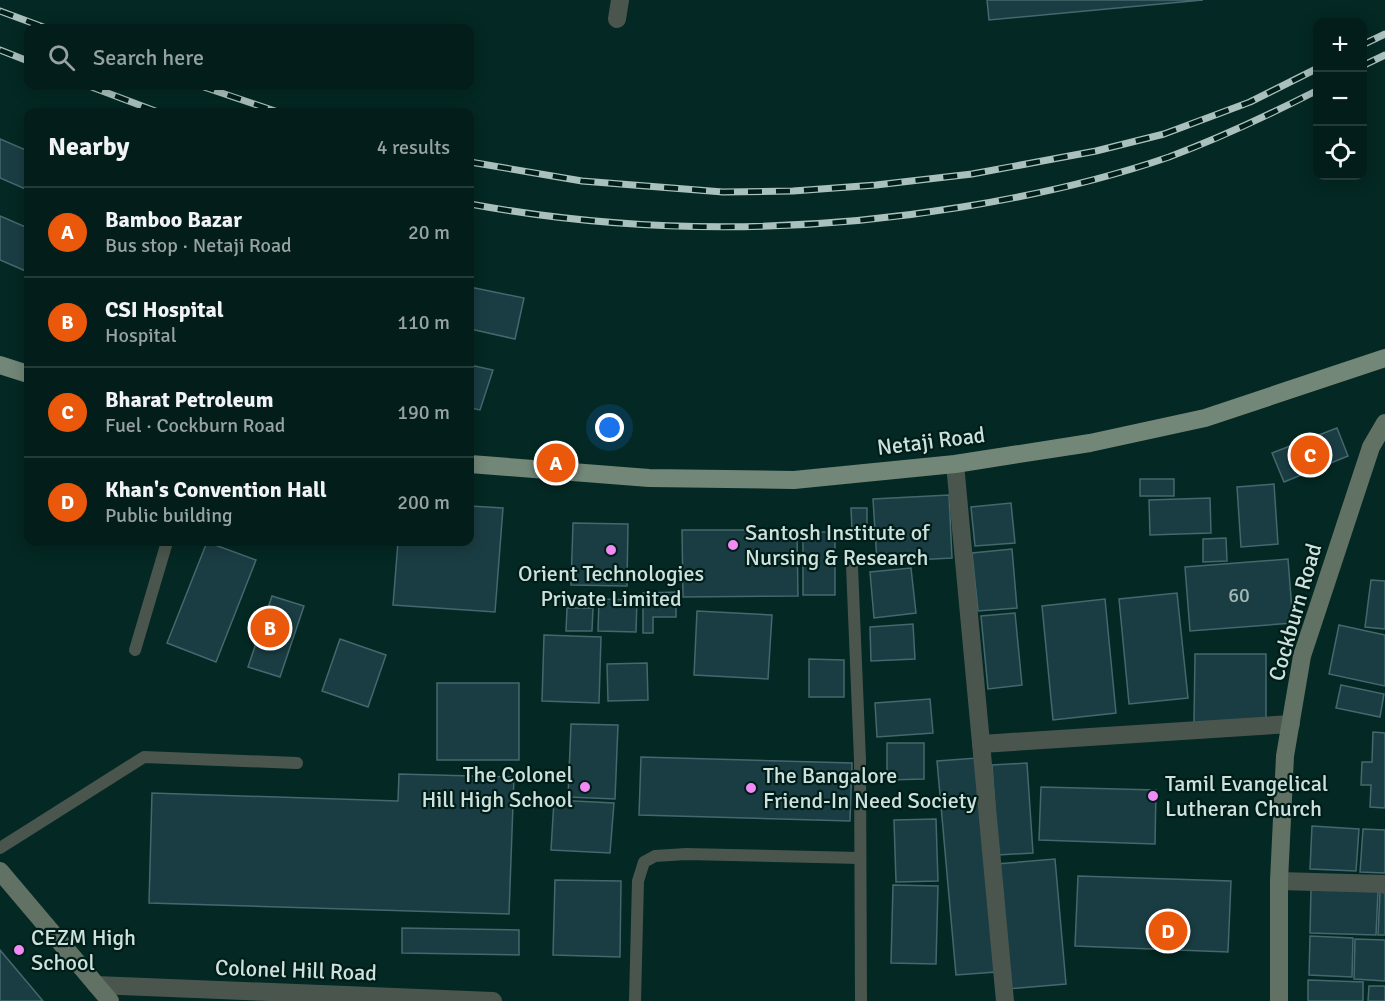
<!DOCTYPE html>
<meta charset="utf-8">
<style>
:root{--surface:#031e1a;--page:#0d2723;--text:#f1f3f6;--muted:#97a2a2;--line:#243c39;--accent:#ea580c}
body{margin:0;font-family:Signika,sans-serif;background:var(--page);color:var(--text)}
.controls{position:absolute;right:18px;top:18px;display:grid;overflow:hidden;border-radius:12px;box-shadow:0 3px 15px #0003}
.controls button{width:54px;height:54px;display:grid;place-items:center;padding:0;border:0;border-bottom:2px solid var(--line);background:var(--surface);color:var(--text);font:30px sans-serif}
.you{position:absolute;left:610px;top:428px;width:21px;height:21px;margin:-15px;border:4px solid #fff;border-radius:50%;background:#1a73e8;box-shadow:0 0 0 9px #1a73e833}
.badge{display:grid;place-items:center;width:39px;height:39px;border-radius:50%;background:var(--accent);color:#fff;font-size:20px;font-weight:700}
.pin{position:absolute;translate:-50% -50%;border:3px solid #fff;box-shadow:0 2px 6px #0006}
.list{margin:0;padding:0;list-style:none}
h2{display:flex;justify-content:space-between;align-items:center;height:78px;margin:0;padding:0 24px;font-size:26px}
h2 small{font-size:20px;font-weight:400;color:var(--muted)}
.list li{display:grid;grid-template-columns:39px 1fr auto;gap:18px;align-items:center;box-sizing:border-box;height:90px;padding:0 24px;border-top:2px solid var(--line)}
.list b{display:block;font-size:22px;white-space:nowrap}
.list p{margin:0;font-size:20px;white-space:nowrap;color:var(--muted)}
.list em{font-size:20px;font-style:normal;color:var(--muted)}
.icon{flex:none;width:33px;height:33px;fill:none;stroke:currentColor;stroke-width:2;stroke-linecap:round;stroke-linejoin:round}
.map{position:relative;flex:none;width:1385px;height:1001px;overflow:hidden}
.search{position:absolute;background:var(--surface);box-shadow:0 3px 15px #0003;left:24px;top:24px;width:450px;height:66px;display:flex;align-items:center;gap:15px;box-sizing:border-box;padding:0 21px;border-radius:12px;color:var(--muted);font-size:22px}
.panel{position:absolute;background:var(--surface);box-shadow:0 3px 15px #0003;left:24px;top:108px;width:450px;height:438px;border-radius:12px}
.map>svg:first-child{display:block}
</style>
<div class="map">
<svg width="1385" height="1001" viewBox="0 0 1385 1001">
<rect width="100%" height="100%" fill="#042823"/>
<g fill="#1a3d43" stroke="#45686e" stroke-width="1.5">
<path d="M987 0H1203L989 20Z"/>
<path d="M0 139 28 151V190L0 178Z"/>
<path d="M0 216 28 228V272L0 260Z"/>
<path d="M470 287 524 298 515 339 470 329Z"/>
<path d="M470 365 493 370 480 410 470 408Z"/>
<path d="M1337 428 1348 456 1284 482 1272 453Z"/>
<rect x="1140" y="479" width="34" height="17"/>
<path d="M1274 484 1278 544 1241 547 1237 487Z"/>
<path d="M949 495 952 558 877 562 873 499Z"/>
<path d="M1210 498 1211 533 1150 535 1149 500Z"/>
<path d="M1011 503 1015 543 975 546 971 507Z"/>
<path d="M470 506 503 508 495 612 393 605 398 542H470Z"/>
<path d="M851 508H867V530H852Z"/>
<path d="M573 523 628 524 627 586 571 585Z"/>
<path d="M682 530H797L798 596 683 597Z"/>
<rect x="803" y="532" width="32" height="63"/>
<path d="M1226 538 1227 561 1203 562V539Z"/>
<path d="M207 542 256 560 216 662 167 643Z"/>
<path d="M1012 549 1017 608 978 611 972 553Z"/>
<path d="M1288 559 1293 623 1190 631 1185 567Z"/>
<path d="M911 568 916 613 874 618 870 572Z"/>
<path d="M1371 580 1385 581V629L1365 627Z"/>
<path d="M676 592V617H653V633H643V593Z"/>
<path d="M1177 593 1188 698 1129 704 1119 599Z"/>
<path d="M272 596 304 606 280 677 248 667Z"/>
<path d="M599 599 637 600 636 632 598 631Z"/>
<path d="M1105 599 1116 713 1053 720 1042 606Z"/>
<path d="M567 608H593L592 631H566Z"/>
<path d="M697 611 772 615 768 679 694 675Z"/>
<path d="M1015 613 1022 685 988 689 981 616Z"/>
<path d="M913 624 915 659 871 661 870 627Z"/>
<path d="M1339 625 1385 635V686L1329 674Z"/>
<path d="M544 635 601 637 599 703 542 701Z"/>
<path d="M340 639 386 655 368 707 322 691Z"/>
<path d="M1195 654H1266V723H1194Z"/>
<path d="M809 659 844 660V697H809Z"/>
<path d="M647 663 648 700 608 701 607 664Z"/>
<rect x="437" y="683" width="82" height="77"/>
<path d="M1341 685 1384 694 1380 717 1336 708Z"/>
<path d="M930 699 933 733 877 737 875 703Z"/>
<path d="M571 724 618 725 615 799 568 797Z"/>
<path d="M1373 732 1385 733V808L1370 807 1371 785H1361L1362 762H1372Z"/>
<path d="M887 743H924V779L887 780Z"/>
<path d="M641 757 852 763 850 821 639 815Z"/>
<path d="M977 758 996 972 956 975 937 761Z"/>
<path d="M1027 763 1033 853 998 855 992 765Z"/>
<path d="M399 774 514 777 509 914 149 903 152 793 398 801Z"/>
<path d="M1041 787 1156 790 1155 844 1039 840Z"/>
<path d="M554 800 614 803 610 853 551 850Z"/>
<path d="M936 819 938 881 896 882 894 820Z"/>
<path d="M1312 826 1359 829 1356 871 1310 869Z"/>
<path d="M1363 829 1385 830V873L1360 872Z"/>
<path d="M1055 859 1066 984 1007 989 996 864Z"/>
<path d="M1078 876 1231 881 1228 952 1075 946Z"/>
<path d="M555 880 621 881 620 957 553 955Z"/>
<path d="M893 885 938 886 936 964 891 963Z"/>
<path d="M1311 889 1378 891 1376 935 1310 933Z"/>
<path d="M1380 892 1385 893V935H1378Z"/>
<path d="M402 928 519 930V955L402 953Z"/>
<path d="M1310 936 1353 938 1352 977 1309 975Z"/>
<path d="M1355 939 1385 940V981L1354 979Z"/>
<path d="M0 950 43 1001H0Z"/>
<path d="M1308 980 1363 982V1001H1308Z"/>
<path d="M1369 986H1385V1001H1368Z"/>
</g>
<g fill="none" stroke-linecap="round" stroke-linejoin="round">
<g stroke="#4a554d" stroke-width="12">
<path d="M852 566 860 760 861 1001"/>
<path d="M135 650 167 542"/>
<path d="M0 848 144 757 297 763"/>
<path d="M635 1001 638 881 644 862 655 856 686 854 860 858"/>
</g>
<g stroke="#4a554d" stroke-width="18">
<path d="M617 19 620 0"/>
<path d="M955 464 1005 1001"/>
<path d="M981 744 1291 724"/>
<path d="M1279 881 1385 884"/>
<path d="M96 985 493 1001"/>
</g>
<g stroke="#617164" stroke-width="18">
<path d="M0 871 110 1001"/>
<path d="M1279 1001V881L1285 756 1302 656 1371 447 1385 423"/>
</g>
<g stroke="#728777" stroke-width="18">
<path d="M0 365 28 374"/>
<path d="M470 464 649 478 794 480 955 464 1090 443 1205 418 1385 358"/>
</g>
<defs>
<g id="rail">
<path d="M0 11 46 28"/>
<path d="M1362 45 1385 34"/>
<path d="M0 50 28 61"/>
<path d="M1362 66 1385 55"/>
<path d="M89 86 158 112"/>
<path d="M201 86 278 112"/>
<path d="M470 162 582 181 723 192 793 191 876 185 972 174 1096 151 1164 134 1250 102 1318 68"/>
<path d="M470 204C634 234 797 234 962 207 1031 196 1102 180 1169 157 1220 138 1269 115 1318 90"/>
</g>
</defs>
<use href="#rail" stroke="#aac0bc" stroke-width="7"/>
<use href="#rail" stroke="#001e19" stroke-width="4.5" stroke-dasharray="14" stroke-linecap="butt"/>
</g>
<g fill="#f18af4" stroke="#001e19" stroke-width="2">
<circle cx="733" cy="545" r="6"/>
<circle cx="611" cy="550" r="6"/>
<circle cx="585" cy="787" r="6"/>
<circle cx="751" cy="788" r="6"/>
<circle cx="1153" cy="796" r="6"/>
<circle cx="19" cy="950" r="6"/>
</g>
<g text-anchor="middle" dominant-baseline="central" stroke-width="4.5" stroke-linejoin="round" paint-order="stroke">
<g font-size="20" fill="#a1b8b6">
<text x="1239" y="595">60</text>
</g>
<g font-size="22" fill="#cee1dd" stroke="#001e19">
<text transform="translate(931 441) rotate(-7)">Netaji Road</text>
<text transform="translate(1295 612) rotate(-74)">Cockburn Road</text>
<text transform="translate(296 970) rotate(2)">Colonel Hill Road</text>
</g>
<g font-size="22" fill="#cee1dd" stroke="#001e19" text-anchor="start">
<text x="745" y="532">Santosh Institute of<tspan x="745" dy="25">Nursing &amp; Research</tspan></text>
<text x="611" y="573" text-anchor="middle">Orient Technologies<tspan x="611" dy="25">Private Limited</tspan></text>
<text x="573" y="774" text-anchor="end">The Colonel<tspan x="573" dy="25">Hill High School</tspan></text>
<text x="763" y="775">The Bangalore<tspan x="763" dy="25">Friend-In Need Society</tspan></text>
<text x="1165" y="783">Tamil Evangelical<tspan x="1165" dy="25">Lutheran Church</tspan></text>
<text x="31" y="937">CEZM High<tspan x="31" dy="25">School</tspan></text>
</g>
</g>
</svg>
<div class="controls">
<button>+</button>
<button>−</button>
<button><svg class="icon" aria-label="locate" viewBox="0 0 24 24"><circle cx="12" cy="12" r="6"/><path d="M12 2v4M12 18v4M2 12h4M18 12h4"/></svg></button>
</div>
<div class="you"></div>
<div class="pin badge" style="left:556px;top:463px">A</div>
<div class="pin badge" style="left:270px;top:628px">B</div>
<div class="pin badge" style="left:1310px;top:455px">C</div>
<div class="pin badge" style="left:1168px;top:931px">D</div>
<div class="search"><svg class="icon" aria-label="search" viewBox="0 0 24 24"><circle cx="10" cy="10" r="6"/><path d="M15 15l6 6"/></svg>Search here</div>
<section class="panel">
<h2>Nearby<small>4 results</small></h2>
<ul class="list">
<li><span class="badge">A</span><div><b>Bamboo Bazar</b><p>Bus stop · Netaji Road</p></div><em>20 m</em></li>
<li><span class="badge">B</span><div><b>CSI Hospital</b><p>Hospital</p></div><em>110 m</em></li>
<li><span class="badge">C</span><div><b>Bharat Petroleum</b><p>Fuel · Cockburn Road</p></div><em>190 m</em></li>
<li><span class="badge">D</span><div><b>Khan's Convention Hall</b><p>Public building</p></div><em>200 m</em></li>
</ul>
</section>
</div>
